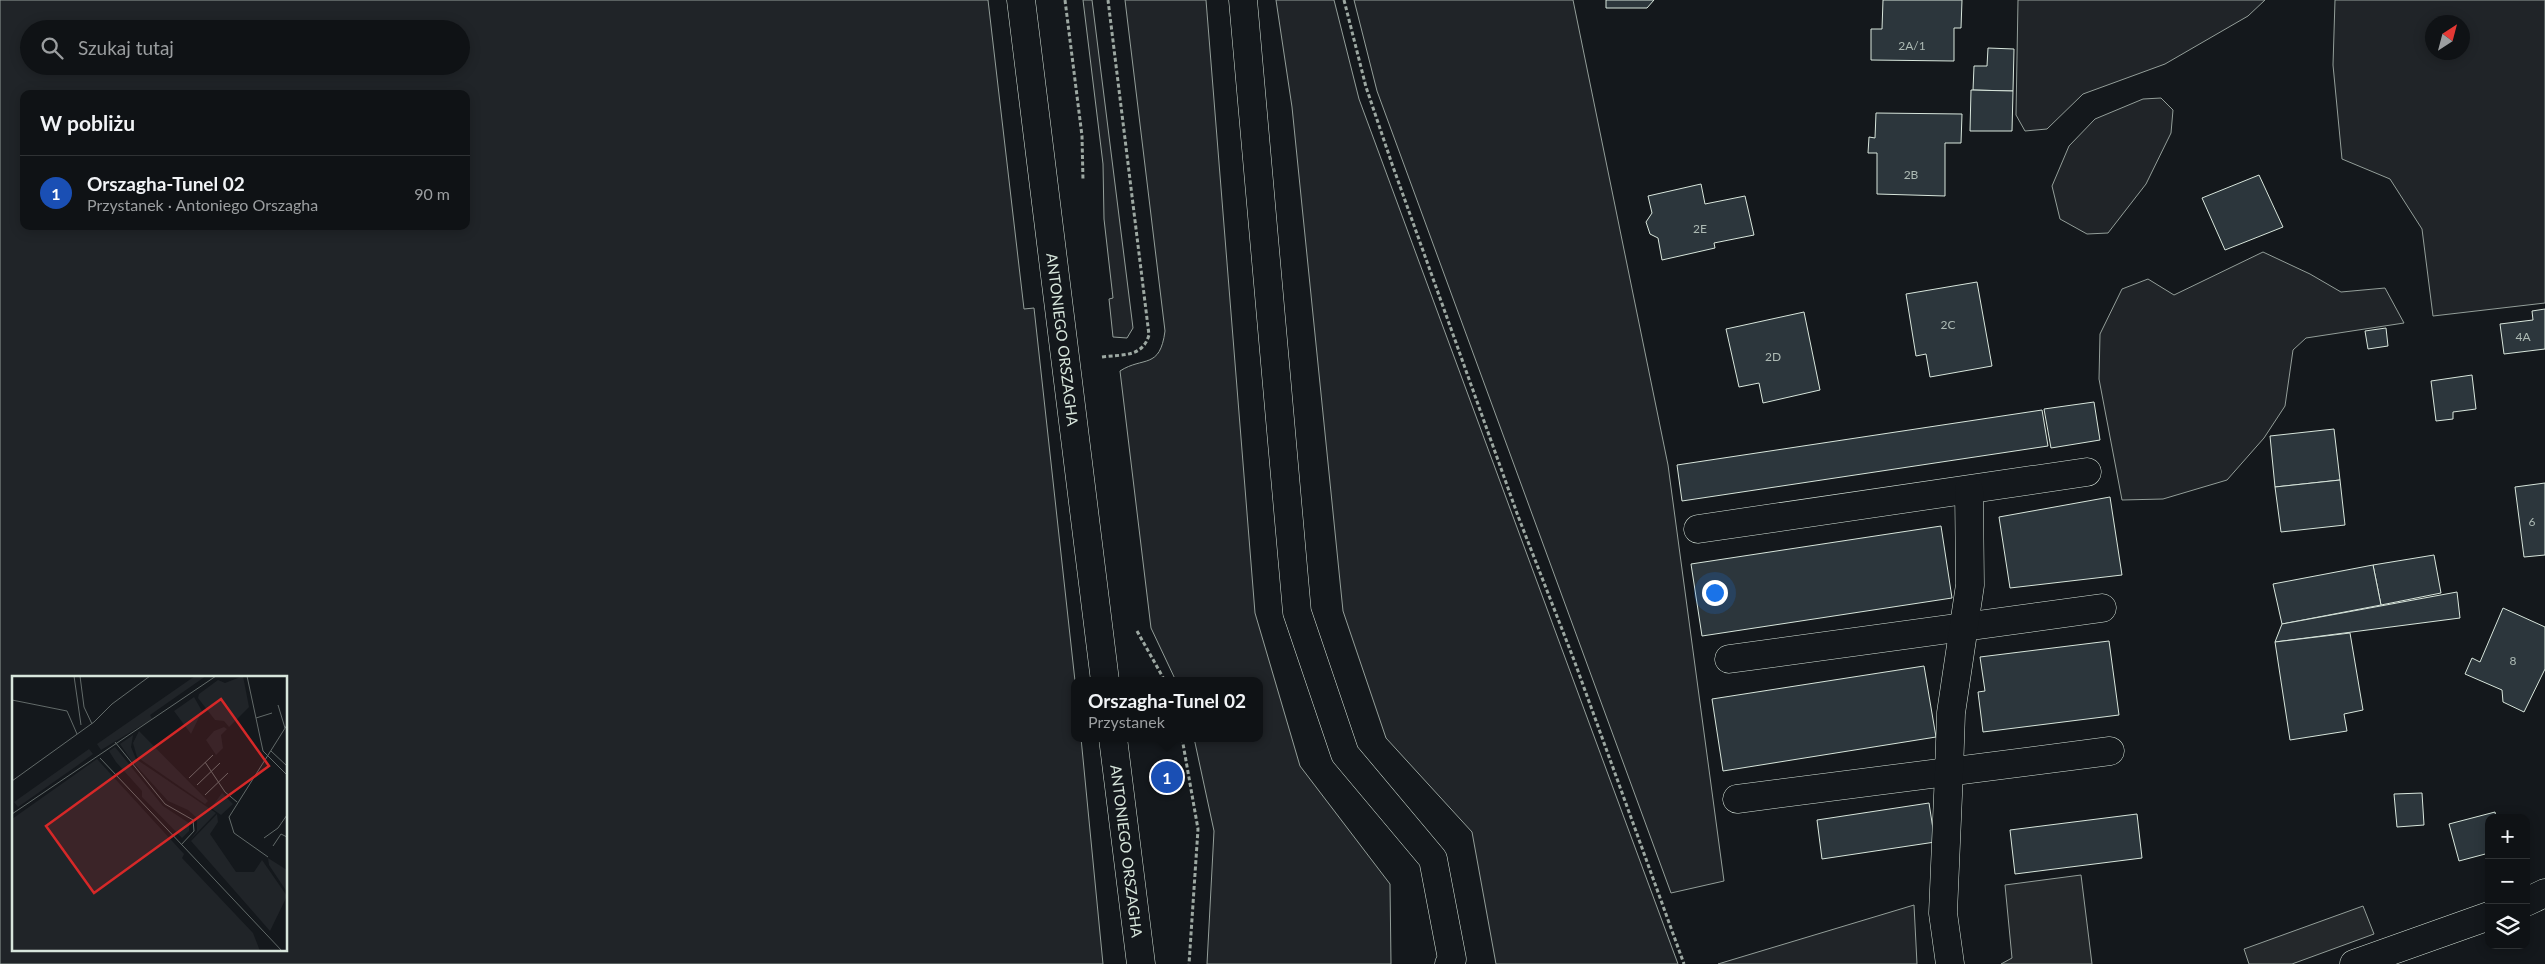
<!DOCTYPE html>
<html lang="pl">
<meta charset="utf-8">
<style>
:root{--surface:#0f1215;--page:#1d2022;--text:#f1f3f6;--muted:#9b9ea0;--line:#2f3234;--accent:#ffb74d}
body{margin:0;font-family:Lato,sans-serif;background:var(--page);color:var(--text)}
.controls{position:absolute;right:15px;bottom:15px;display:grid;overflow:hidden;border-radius:10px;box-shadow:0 2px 12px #0003}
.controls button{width:45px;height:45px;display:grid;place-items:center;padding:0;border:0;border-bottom:1px solid var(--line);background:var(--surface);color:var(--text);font:25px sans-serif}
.compass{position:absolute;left:2425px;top:15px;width:45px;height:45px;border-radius:50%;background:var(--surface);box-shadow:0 2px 12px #0003;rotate:36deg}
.you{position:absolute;left:1714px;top:592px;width:18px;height:18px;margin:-12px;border:4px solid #fff;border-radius:50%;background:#1a73e8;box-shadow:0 0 0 8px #1a73e833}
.badge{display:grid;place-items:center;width:32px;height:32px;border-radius:50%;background:var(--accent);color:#fff;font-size:16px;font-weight:700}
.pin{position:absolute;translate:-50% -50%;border:2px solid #fff;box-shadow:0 1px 5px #0006}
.popup{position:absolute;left:1071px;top:677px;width:192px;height:65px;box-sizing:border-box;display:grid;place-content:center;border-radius:10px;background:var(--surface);filter:drop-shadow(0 1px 4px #0005);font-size:16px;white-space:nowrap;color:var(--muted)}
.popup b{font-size:19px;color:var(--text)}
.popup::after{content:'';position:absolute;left:50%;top:100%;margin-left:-10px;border:10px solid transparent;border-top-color:var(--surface)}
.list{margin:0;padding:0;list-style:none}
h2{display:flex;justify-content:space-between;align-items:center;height:65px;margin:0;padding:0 20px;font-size:21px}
h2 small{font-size:16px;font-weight:400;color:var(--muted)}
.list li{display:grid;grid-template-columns:32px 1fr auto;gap:15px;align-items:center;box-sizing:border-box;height:75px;padding:0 20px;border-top:1px solid var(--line)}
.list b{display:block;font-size:19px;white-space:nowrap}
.list p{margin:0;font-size:16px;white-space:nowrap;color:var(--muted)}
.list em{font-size:16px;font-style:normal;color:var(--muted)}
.icon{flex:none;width:28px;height:28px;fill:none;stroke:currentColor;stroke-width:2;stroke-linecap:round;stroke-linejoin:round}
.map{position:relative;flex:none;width:2545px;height:964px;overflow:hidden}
.search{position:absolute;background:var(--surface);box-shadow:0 2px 12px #0003;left:20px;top:20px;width:450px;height:55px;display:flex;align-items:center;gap:12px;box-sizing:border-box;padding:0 18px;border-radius:28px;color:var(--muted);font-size:19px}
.panel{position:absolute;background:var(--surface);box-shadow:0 2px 12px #0003;left:20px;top:90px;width:450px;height:140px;border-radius:10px}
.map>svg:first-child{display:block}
</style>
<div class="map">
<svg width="2545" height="964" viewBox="0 0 2545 964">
<rect width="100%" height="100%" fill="#14181c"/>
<g fill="#202428" stroke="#939e99" fill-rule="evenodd">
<path d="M0 0H988L1024 309 1034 308 1075 681 1074 738H1081L1103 964H0ZM29 29H461V66H29ZM24 94H466V226H24ZM14 678H286V950H14Z"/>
<path d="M1083 0H1092L1133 328 1127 338 1113 337 1109 299 1113 298 1104 219 1103 164Z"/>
<path d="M1125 0H1206L1255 613 1300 766 1390 884 1391 964H1207L1214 831 1194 738H1260V681H1176L1151 628 1120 371C1143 356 1160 370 1165 331Z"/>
<path d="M1276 0H1334L1359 99 1678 964H1496L1472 832 1386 738 1343 611 1292 107Z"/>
<path d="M1354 0H1573L1668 465 1724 881 1671 893 1377 91Z"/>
<path d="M2018 0H2265L2248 16 2165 64 2083 94 2047 129 2025 131 2016 115Z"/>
<path d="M2335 0H2545V303L2433 316 2422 229 2390 179 2342 159 2333 65ZM2432 22H2462V52H2432Z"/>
<path d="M2161 98 2173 110 2171 133 2146 184 2108 233 2087 234 2060 219 2052 186 2069 146 2095 119 2143 99Z"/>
<path d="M2263 252 2310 274 2341 292 2385 288 2404 323 2306 338 2293 350 2285 406 2264 438 2227 480 2163 499 2122 500 2099 379 2100 334 2122 289 2148 279 2174 295Z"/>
<path d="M1914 905 1917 964H1718Z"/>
</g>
<g fill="#24282b" stroke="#939e99">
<path d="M2081 875 2092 964H2001L2012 958 2005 885Z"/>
<path d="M2363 906 2374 934 2292 964H2249L2244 949Z"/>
</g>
<g fill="#2c363c" stroke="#d8e6dc">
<path d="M1606 0H1654L1647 8H1606Z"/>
<path d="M1883 0H1962L1961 28H1954V61L1871 60V29H1882Z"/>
<path d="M1988 48 2014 49 2013 91 1973 90 1974 66H1987Z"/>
<path d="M1971 90 2013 91 2012 131H1970Z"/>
<path d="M1876 113 1962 114 1961 143H1945V196L1877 194V153H1868L1869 137 1875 138Z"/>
<path d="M2259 175 2283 227 2225 250 2202 198Z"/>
<path d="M1701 184 1705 204 1745 196 1754 235 1714 243 1715 248 1662 260 1658 238 1650 234 1646 222 1652 213 1648 196Z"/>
<path d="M1977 282 1992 366 1930 377 1926 354 1916 356 1906 294Z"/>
<path d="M2545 309V349L2504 354 2500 324 2533 320 2532 311Z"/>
<path d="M1804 312 1820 390 1763 403 1759 383 1739 387 1726 329Z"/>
<path d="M2386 328 2388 346 2368 349 2365 331Z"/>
<path d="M2472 375 2476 409 2453 412V419L2436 421 2431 381Z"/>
<path d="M2094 402 2100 440 2051 448 2044 409Z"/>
<path d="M2042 410 2048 446 1682 501 1677 465Z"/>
<path d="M2334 429 2340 480 2275 487 2270 436Z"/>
<path d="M2340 480 2345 525 2281 532 2275 487Z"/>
<path d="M2545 483V555L2524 557 2515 487Z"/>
<path d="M2110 497 2122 575 2010 588 1999 517Z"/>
<path d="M1941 526 1952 598 1702 636 1691 564Z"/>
<path d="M2434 555 2441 593 2381 605 2373 565Z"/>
<path d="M2373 565 2381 605 2282 624 2273 584Z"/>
<path d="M2457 592 2460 618 2275 642 2282 624Z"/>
<path d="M2503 608 2545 627V669L2524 712 2503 702 2502 690 2465 674 2472 658 2480 662Z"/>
<path d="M2350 633 2363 710 2344 714 2347 731 2290 740 2275 642Z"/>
<path d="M2109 641 2119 715 1983 732 1978 692 1985 691 1980 657Z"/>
<path d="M1924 666 1936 737 1723 771 1712 699Z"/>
<path d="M2422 793 2424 825 2397 827 2394 794Z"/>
<path d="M1929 803 1935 842 1822 859 1817 820Z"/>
<path d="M2495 812 2496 818H2489V853L2459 861 2449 824Z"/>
<path d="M2137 814 2142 858 2015 874 2010 830Z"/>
</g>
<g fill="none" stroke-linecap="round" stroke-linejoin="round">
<defs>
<g id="minor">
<path id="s1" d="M1021 0 1105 681"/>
<path d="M1243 0 1297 612 1345 754 1433 859 1452 959 1449 964"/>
<path d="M1698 529 2087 472"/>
<path d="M1729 659 2102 608"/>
<path id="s2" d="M1113 738 1141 964"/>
<path d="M1737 799 2110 751"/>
<path d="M2526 902 2545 893"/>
<path d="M1950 964 1943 913 1949 772 1951 713 1970 585 1969 490"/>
<path d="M2354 964 2489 916"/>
</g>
</defs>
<use href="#minor" stroke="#d8e6dc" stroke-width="29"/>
<g stroke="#9da8a2" stroke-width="3" stroke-dasharray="4 2.5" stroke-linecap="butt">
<path d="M1065 0 1082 136 1083 181"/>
<path d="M1344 0 1366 87 1392 164 1518 516 1574 660 1684 964"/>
<path d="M1102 357C1123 354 1142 358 1149 335L1108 0"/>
<path d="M1137 631 1165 681"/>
<path d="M1182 738 1198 829 1189 964"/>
</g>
<use href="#minor" stroke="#14181c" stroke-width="28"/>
</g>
<g text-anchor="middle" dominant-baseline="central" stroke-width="4" stroke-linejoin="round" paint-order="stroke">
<g font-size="12" fill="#adbab4">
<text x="1912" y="45">2A/1</text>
<text x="1911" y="174">2B</text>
<text x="1700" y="228">2E</text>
<text x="1948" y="324">2C</text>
<text x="2523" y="336">4A</text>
<text x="1773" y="356">2D</text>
<text x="2532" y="521">6</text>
<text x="2513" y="660">8</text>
</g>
<g font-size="15" fill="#d8e6dc" stroke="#14181c">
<text stroke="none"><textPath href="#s1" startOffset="342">ANTONIEGO ORSZAGHA</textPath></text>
<text stroke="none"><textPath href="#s2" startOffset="114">ANTONIEGO ORSZAGHA</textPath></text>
</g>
</g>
<g transform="translate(12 676)">
<rect width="275" height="275" fill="#14181c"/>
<path d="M183 0H194L138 39 140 43 89 74 85 68ZM231 0 237 31 217 51 212 45 203 44 186 22 187 18 206 4 213 7ZM182 21 190 35 179 58 162 35ZM212 51 215 53 209 59 211 72 204 79 194 64 202 55ZM127 55 196 125 193 128 125 81 121 67ZM121 59 119 71 124 83 204 137 178 164 185 155V142L176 134 156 125 119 84 108 68ZM103 71 151 130 177 147V155L170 162 130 121V115L104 86 97 75ZM77 73 81 78 66 89 6 131 2 126ZM85 83 172 178 170 182 241 257 248 275H0V143ZM210 117 221 128 209 139 199 132ZM205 138 206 146 198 158 224 196H242L250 184 275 220 258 255 179 165ZM256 182 275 194V216L257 189Z" fill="#202428"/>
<path fill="none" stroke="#626a69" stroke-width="1" d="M62 0 69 49M68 0 72 31 80 48M235 0 251 75 275 99M0 24 55 35 65 58M266 29 273 52M244 42 260 37M103 66 153 128 181 144 182 155 169 169M259 75 275 90M88 82 270 275M193 86 213 116 225 126M177 102 201 79M0 105 82 46 100 28 138 0M185 109 208 87M193 119 216 97M0 138 204 0M252 162 266 152 275 139M261 170 269 158 275 161M256 181 222 157 217 141 275 49"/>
<path fill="#d62828" fill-opacity="0.15" stroke="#d62828" stroke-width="2.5" d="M209 23 257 90 82 217 34 150Z"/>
<rect width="275" height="275" fill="none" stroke="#d8e6dc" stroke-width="2.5"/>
</g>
</svg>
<div class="controls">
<button>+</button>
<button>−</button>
<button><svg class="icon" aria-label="layers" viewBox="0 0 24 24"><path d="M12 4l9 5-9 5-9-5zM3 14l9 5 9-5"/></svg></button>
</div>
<svg class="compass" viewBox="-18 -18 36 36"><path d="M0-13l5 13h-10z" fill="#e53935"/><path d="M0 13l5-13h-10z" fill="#9b9ea0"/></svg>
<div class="you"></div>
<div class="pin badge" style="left:1167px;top:777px;background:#1a4fb4">1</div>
<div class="popup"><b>Orszagha-Tunel 02</b>Przystanek</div>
<div class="search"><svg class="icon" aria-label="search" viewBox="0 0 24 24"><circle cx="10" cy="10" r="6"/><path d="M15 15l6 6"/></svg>Szukaj tutaj</div>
<section class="panel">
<h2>W pobliżu<small></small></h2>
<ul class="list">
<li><span class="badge" style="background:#1a4fb4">1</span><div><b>Orszagha-Tunel 02</b><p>Przystanek · Antoniego Orszagha</p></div><em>90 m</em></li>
</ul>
</section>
</div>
